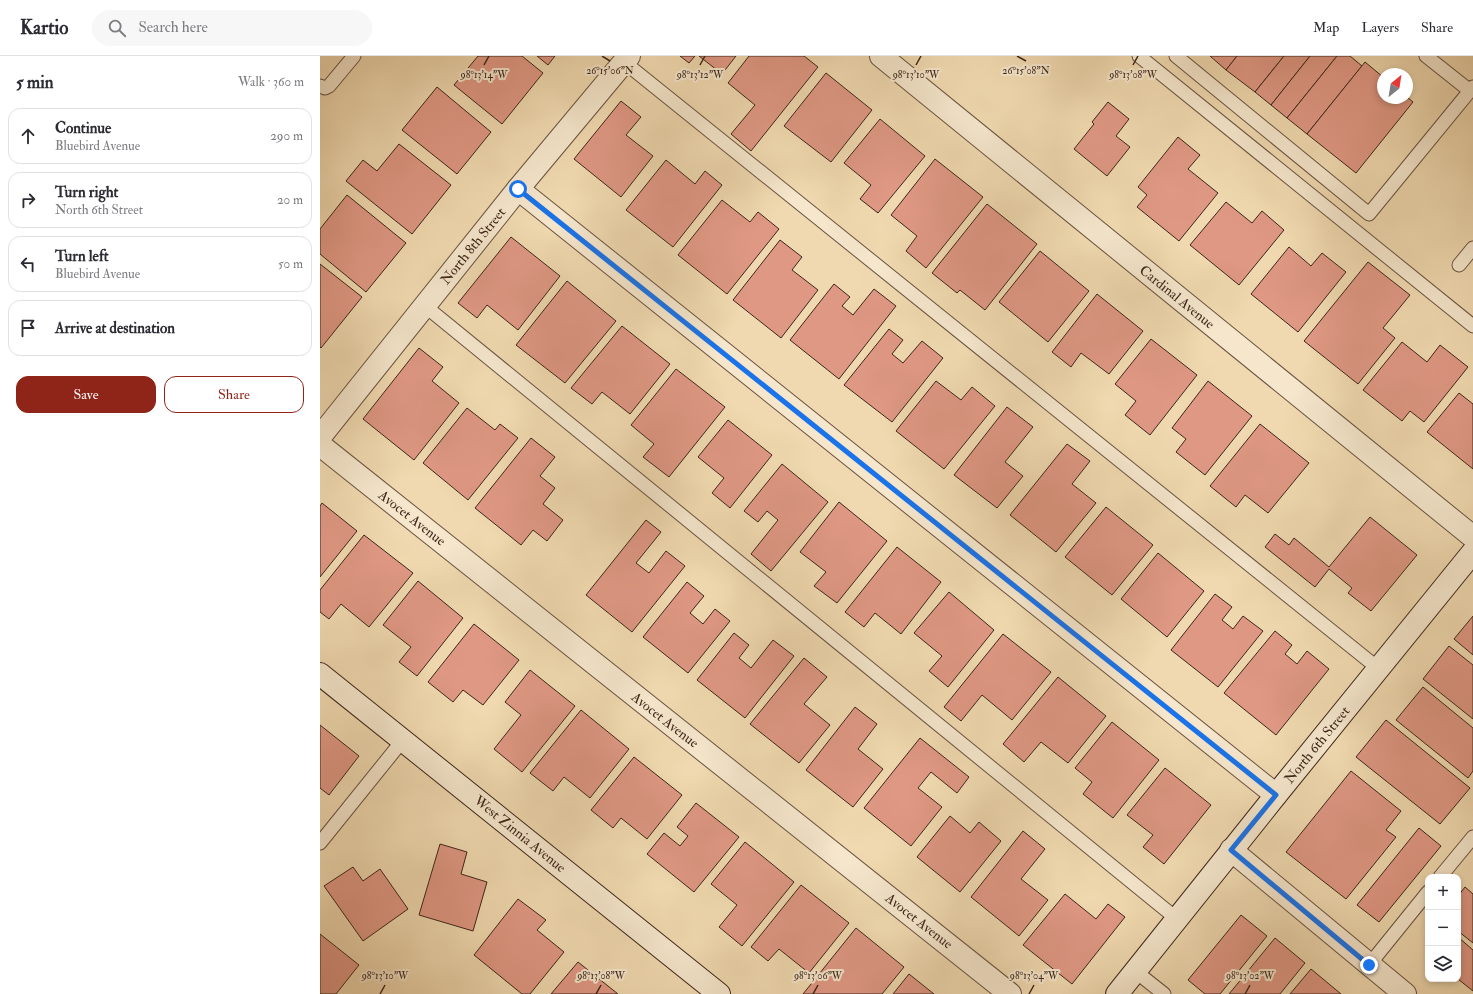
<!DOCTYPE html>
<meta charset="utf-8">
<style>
:root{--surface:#fff;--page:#f7f7f7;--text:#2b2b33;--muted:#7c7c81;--line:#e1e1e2;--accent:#8f2418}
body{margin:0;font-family:"IM FELL Double Pica",serif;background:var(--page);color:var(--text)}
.controls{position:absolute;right:12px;bottom:12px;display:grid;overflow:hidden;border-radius:8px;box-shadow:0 2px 6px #0003}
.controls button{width:36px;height:36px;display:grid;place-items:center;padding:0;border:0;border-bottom:1px solid var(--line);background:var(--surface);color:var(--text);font:20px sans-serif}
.compass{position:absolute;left:1057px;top:12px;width:36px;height:36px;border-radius:50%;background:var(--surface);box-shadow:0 2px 6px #0003;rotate:30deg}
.stop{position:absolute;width:12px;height:12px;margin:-9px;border:3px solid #1a73e8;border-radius:50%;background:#fff}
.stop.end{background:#1a73e8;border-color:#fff;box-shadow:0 1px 4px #0008}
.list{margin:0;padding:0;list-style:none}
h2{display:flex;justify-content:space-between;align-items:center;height:52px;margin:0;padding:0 16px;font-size:17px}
h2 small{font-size:13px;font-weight:400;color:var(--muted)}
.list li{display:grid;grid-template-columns:26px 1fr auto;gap:12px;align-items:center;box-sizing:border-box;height:56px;margin:0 8px 8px;padding:0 8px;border:1px solid var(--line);border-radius:12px}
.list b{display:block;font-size:15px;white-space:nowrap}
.list p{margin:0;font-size:13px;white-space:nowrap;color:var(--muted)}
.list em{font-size:13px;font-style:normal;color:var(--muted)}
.actions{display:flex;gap:8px;padding:12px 16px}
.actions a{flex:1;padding:9px 0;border:1px solid var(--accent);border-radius:12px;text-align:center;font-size:14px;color:var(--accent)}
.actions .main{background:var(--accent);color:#fff}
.icon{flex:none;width:22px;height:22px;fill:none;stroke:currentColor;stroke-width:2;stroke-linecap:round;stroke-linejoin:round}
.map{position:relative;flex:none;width:1153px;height:938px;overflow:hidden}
header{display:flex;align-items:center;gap:24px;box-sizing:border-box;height:56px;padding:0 20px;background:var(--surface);border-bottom:1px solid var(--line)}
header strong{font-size:19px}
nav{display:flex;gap:22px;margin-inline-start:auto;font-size:14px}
.search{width:280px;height:36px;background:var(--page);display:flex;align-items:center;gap:10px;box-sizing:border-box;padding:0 14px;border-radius:22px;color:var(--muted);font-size:15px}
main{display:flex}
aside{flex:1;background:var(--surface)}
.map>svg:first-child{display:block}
</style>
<header>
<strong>Kartio</strong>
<div class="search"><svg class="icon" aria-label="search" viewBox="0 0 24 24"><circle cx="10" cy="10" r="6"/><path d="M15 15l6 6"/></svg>Search here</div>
<nav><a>Map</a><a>Layers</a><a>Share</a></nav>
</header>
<main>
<aside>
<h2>5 min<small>Walk · 360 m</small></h2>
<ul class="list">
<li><svg class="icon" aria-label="ahead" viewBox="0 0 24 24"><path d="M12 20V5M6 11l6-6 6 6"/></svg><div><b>Continue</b><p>Bluebird Avenue</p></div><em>290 m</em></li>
<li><svg class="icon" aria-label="right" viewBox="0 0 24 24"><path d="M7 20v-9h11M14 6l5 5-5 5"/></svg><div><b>Turn right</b><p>North 6th Street</p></div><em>20 m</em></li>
<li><svg class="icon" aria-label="left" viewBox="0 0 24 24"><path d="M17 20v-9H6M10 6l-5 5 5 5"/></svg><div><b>Turn left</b><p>Bluebird Avenue</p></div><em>50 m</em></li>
<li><svg class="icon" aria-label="arrive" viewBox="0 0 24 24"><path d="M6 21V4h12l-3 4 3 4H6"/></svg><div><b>Arrive at destination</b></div></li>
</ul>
<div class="actions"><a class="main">Save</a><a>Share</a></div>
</aside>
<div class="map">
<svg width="1153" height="938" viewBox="0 0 1153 938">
<rect width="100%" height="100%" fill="#f0d9b0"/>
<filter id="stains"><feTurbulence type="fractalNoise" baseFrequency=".005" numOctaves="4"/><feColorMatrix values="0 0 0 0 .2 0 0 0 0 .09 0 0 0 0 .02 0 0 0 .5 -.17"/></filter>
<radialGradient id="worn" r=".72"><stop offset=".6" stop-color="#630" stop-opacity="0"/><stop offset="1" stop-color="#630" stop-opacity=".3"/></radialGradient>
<g fill="#df9884" stroke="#3e261a">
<path d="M158 0H202L223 17 182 68 134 29Z"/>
<path d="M217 0H235L228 9Z"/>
<path d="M360 0H375L369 7Z"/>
<path d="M379 0H416L402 18Z"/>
<path d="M429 0H484L498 11 431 95 411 78 435 49 408 27Z"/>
<path d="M890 0H917L906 14Z"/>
<path d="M917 0H964L935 36 906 14Z"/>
<path d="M964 0H990L951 49 935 36Z"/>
<path d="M990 0H1017L967 62 951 49Z"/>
<path d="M1017 0H1030L1042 10 987 78 967 62Z"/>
<path d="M1045 6 1063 21V42L1087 41 1093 46 1036 117 987 78Z"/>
<path d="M506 17 552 54 511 106 464 70Z"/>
<path d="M117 31 171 76 137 118 82 74Z"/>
<path d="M301 45 321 61 306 79 333 100 301 141 254 103Z"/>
<path d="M788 46 809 63 796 80 810 91 787 120 754 93 774 68 772 66Z"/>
<path d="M560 63 605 100 558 157 540 143 551 129 524 107Z"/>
<path d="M858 81 880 99 868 113 898 137 859 185 817 151 827 139 818 131Z"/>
<path d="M79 88 131 129 92 178 26 125 43 104 57 115Z"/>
<path d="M615 103 663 141 606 212 586 195 597 180 571 159Z"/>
<path d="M346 104 375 128 385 115 402 129 353 191 306 154Z"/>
<path d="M27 139 86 187 46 236 0 198V173Z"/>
<path d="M402 144 430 166 438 156 459 173 407 238 358 199Z"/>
<path d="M906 146 932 167 942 155 964 174 919 229 870 189Z"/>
<path d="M667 148 717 188 665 254 640 234 637 237 612 217Z"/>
<path d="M191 181 240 220 198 274 167 249 157 262 138 247Z"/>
<path d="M460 184 482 201 472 214 498 234 461 282 413 244Z"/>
<path d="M969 191 991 210 1002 197 1026 216 978 276 931 238Z"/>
<path d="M720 195 769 235 728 286 679 246Z"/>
<path d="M1048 206 1090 239 1063 272 1075 282 1038 328 984 285Z"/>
<path d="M0 208 42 241 1 292 0 291Z"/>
<path d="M247 225 296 265 245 327 196 289Z"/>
<path d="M514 228 530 241 522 250 533 259 554 233 576 250 519 323 470 284Z"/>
<path d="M777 238 823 275 789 318 761 297 751 311 732 296Z"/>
<path d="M302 270 350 308 310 358 282 336 272 348 251 332Z"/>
<path d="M569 273 583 284 572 298 583 307 602 285 623 302 572 366 524 329Z"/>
<path d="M831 283 877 319 830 379 805 359 816 345 795 328Z"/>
<path d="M1082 286 1107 306 1120 289 1148 311 1104 366 1090 355 1082 365 1043 334Z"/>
<path d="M99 292 123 311 112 325 139 347 94 404 43 363Z"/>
<path d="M356 313 405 351 349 421 323 401 334 388 311 369Z"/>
<path d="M616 325 641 344 652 331 675 350 624 413 576 375Z"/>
<path d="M888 325 932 360 885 419 856 396 866 383 852 372Z"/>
<path d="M1139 337 1153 348V413L1107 376Z"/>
<path d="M687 351 713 371 685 406 703 420 677 452 634 419Z"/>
<path d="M147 352 175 374 180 368 198 382 148 444 103 407Z"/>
<path d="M408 364 452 399 410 452 392 437 404 422 378 401Z"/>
<path d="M940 368 989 407 948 457 925 439 916 451 890 430Z"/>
<path d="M211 382 235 401 220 420 235 432 223 448 243 464 227 485 213 474 201 489 155 452Z"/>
<path d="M747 388 770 405 752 428 776 447 736 496 690 459Z"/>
<path d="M462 408 508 446 451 515 431 498 458 464 447 455 438 466 424 455Z"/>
<path d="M519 446 567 485 517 547 494 530 506 516 480 496Z"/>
<path d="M2 447 37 475 0 521V450Z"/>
<path d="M786 451 833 489 792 539 745 501Z"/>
<path d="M1050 461 1097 499 1051 555 1028 537 1032 532 1009 513 995 531 945 491 955 478 969 489 974 482 1009 511Z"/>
<path d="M326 464 341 476 316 507 329 517 346 495 365 510 312 576 266 539Z"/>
<path d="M44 479 93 517 49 571 21 548 9 563 0 556V534Z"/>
<path d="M577 491 621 526 581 578 555 557 544 571 525 556Z"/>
<path d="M838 497 884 535 847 581 801 543Z"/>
<path d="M98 525 143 562 97 620 79 606 91 591 63 569Z"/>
<path d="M367 526 384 540 370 557 383 568 395 553 410 565 368 617 323 581Z"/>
<path d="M629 536 674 574 628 631 609 615 622 600 594 577Z"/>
<path d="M895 538 912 551 902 564 913 573 923 560 943 575 898 631 851 594Z"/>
<path d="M1153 560V599L1134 583Z"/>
<path d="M154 568 199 604 163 649 143 634 133 646 108 626Z"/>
<path d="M955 575 972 589 965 598 977 608 987 595 1009 613 956 679 904 637Z"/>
<path d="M414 577 429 589 419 602 431 612 453 584 474 600 425 662 377 624Z"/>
<path d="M683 578 731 616 692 664 662 639 641 665 624 651Z"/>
<path d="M1129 590 1153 609V663L1103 623Z"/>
<path d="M484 602 507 621 484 648 510 669 479 707 430 668Z"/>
<path d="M210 614 255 650 202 716 174 693 201 659 185 646Z"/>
<path d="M738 621 786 660 748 707 721 686 704 706 683 688Z"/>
<path d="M1103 631 1153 672V715L1148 722 1076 664Z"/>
<path d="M535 651 557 668 538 693 563 713 533 751 486 714Z"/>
<path d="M261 654 309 693 270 742 244 721 233 735 210 717Z"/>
<path d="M1066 664 1150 732 1120 768 1036 701Z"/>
<path d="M792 666 839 704 793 762 763 738 772 726 755 712Z"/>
<path d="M0 669 39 700 9 739 0 732Z"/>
<path d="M600 682 649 721 637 737 611 716 598 732 622 751 591 790 544 752Z"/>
<path d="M314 701 362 739 327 783 301 762 293 772 271 754Z"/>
<path d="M845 712 891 749 844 808 823 791 833 779 807 759Z"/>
<path d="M1031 715 1081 755 1066 774 1076 781 1026 843 966 796Z"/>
<path d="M376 747 419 781 374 836 327 798 344 777 360 790 368 780 357 771Z"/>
<path d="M630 760 650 777 659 766 681 785 640 836 597 801Z"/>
<path d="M1099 772 1121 790 1059 866 1037 849Z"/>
<path d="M703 775 725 793 701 823 728 844 699 880 651 841Z"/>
<path d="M425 786 474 826 422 890 399 871 417 849 391 828Z"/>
<path d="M120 788 147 796 141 818 167 826 153 875 99 859Z"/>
<path d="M33 811 43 825 60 813 88 853 43 885 4 830Z"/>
<path d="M481 829 529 867 489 917 459 893 448 905 431 891Z"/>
<path d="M1145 831 1153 838V887L1138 875V840Z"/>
<path d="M745 838 776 863 788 848 805 861 752 928 703 889Z"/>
<path d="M198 843 226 864 217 874 244 896 210 938H202L154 899Z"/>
<path d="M921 859 947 880 900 938H885L868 924Z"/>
<path d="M536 872 584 911 562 938H483Z"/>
<path d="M0 878 39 909 16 938H0Z"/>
<path d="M1138 881 1153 894V935L1138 923Z"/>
<path d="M955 882 985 907 960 938H909Z"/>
<path d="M258 906 298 938H231Z"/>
<path d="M991 913 1021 938H970Z"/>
<path d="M589 918 614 938H573Z"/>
</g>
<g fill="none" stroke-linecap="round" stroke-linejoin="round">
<defs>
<g id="lane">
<path d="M819 0 1153 270"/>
<path d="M856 0 1049 158 1153 31"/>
<path d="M1106 0 1150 35"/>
<path d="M304 6 1059 613"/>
<path d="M0 30 5 32 9 30 34 0"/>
<path d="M1139 209 1153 192"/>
<path d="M105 250 857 863"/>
<path d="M0 787 83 684"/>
<path d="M1120 821 1153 781"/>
<path d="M1049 909 1108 836"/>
<path d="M815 915 844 938"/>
</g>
<g id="street">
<path d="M561 0 1153 481"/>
<path d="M198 133 956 739"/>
<path d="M0 381 198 133 309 0"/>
<path d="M0 389 690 938"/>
<path d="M911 794 1085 938"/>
</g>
<g id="secondary">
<path d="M0 618 399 938"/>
<path d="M797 938 956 739 1153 496"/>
</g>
</defs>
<use href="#lane" stroke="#6a5340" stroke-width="15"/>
<use href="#street" stroke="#6a5340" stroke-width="24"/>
<use href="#secondary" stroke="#3e261a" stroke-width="24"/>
<use href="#lane" stroke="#f5e6cc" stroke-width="13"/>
<use href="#street" stroke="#f5e6cc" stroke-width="22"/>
<use href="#secondary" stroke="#f5e6cc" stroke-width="22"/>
</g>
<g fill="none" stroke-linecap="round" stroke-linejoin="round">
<path stroke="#1a73e8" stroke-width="5" d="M198 133 956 739 911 794 1049 909"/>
</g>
<path fill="none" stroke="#3e261a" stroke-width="1.5" d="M282 0 290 5M697 0 706 5M164 9 169 0M380 9 385 0M596 9 601 0M813 9 818 0M60 938 65 929M276 938 281 929M493 938 498 929M709 938 714 929M925 938 930 929"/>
<g text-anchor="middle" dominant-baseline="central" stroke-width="4" stroke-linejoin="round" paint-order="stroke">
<g font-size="14" fill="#3e261a" stroke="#f5e6cc">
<text transform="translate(153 190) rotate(-51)">North 8th Street</text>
<text transform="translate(857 241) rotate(39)">Cardinal Avenue</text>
<text transform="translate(92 462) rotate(38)">Avocet Avenue</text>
<text transform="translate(345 664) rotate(38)">Avocet Avenue</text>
<text transform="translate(997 689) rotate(-51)">North 6th Street</text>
<text transform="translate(200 778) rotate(39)">West Zinnia Avenue</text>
<text transform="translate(599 865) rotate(38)">Avocet Avenue</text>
</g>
</g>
<g font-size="10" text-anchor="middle" fill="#3e261a" stroke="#f5e6cc" stroke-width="4" stroke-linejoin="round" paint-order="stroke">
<text x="290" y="18">26°15'06"N</text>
<text x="706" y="18">26°15'08"N</text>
<text x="164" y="22">98°13'14"W</text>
<text x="380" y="22">98°13'12"W</text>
<text x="596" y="22">98°13'10"W</text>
<text x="813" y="22">98°13'08"W</text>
<text x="65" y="923">98°13'10"W</text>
<text x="281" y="923">98°13'08"W</text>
<text x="498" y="923">98°13'06"W</text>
<text x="714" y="923">98°13'04"W</text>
<text x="930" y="923">98°13'02"W</text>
</g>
<rect width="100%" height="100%" filter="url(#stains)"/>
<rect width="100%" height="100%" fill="url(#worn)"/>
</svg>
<div class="controls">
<button>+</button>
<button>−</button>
<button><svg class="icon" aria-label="layers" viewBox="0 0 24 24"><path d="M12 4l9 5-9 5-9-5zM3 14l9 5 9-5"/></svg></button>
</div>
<svg class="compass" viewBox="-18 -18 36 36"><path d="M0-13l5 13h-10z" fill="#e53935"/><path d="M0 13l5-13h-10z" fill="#7c7c81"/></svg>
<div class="stop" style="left:198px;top:133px"></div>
<div class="stop end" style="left:1049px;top:909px"></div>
</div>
</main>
